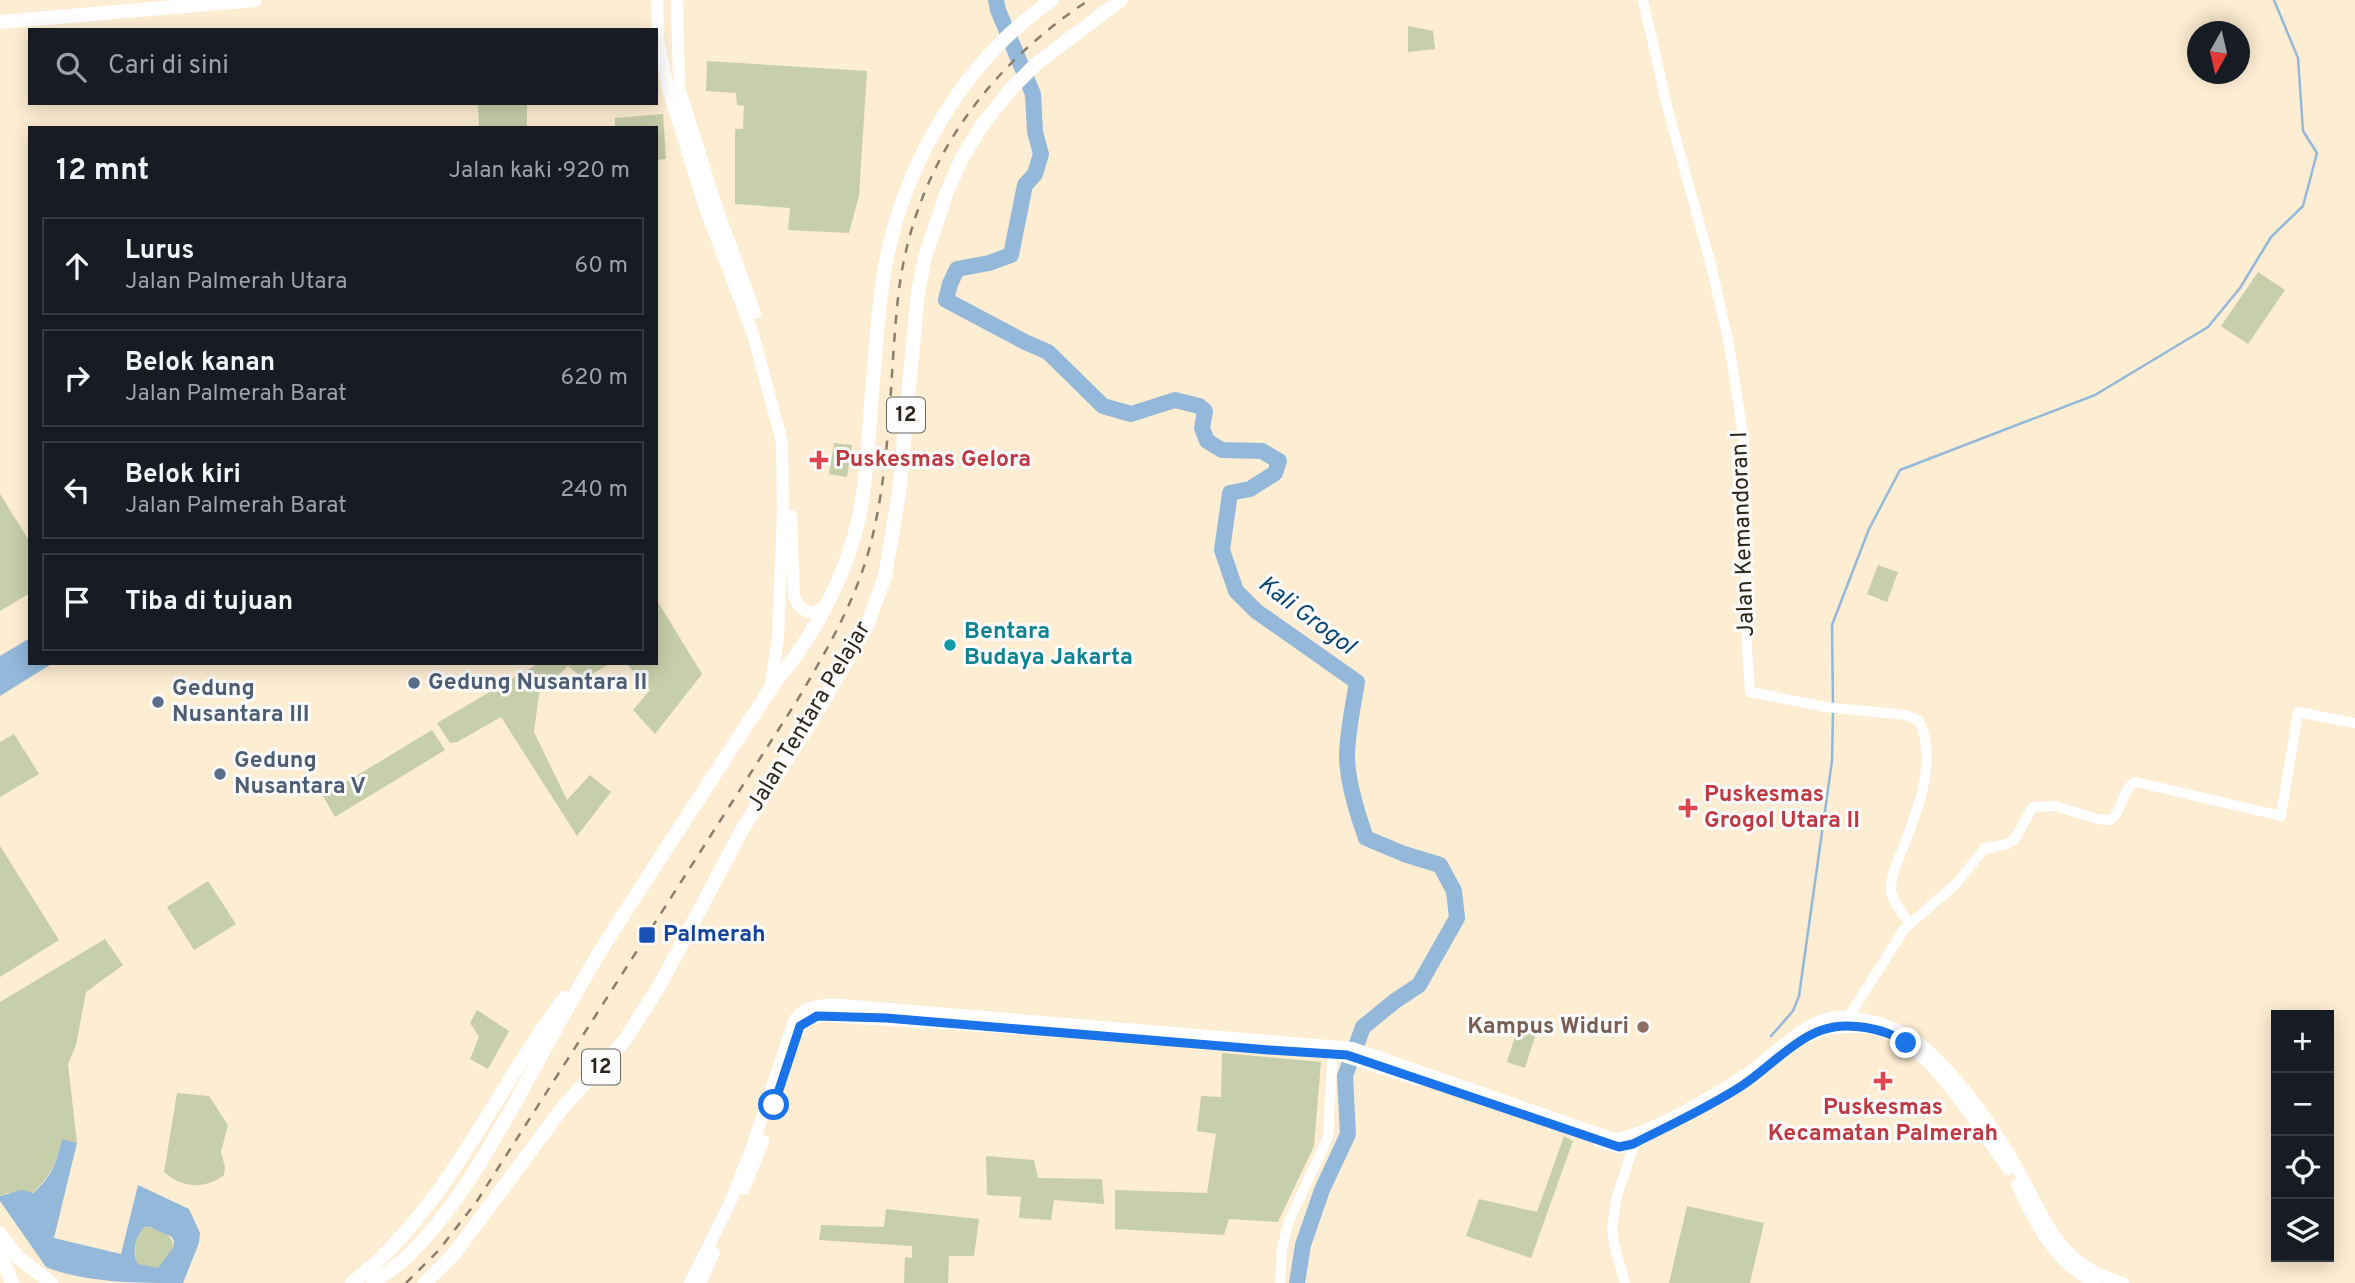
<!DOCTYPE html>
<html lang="id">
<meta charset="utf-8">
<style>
:root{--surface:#171b24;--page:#20242c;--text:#f1f3f6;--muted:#9ea1a6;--line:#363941}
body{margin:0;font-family:Overpass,sans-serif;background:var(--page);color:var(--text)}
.controls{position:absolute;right:21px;bottom:21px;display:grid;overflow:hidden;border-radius:0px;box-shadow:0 4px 18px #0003}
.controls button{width:63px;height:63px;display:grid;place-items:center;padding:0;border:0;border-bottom:2px solid var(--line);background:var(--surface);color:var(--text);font:35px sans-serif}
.compass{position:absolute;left:2187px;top:21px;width:63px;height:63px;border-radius:50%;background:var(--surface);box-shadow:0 4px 18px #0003;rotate:188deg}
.stop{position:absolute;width:21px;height:21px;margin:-16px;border:5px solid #1a73e8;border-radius:50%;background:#fff}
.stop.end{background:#1a73e8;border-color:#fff;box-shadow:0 2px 7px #0008}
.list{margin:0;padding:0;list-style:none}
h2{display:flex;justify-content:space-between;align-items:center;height:91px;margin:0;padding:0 28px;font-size:30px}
h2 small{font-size:23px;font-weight:400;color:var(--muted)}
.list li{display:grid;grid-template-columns:46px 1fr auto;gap:21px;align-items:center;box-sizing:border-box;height:98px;margin:0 14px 14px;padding:0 14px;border:2px solid var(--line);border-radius:0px}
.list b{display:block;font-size:26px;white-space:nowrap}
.list p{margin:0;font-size:23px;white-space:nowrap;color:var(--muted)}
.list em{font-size:23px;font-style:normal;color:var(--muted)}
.icon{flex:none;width:38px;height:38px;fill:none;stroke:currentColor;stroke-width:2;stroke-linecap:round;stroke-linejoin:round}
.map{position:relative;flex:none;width:2355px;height:1283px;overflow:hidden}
.search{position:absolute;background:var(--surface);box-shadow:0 4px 18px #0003;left:28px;top:28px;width:630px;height:77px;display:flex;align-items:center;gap:18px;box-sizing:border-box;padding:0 24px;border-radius:0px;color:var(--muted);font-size:26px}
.panel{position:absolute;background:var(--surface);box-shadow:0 4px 18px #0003;left:28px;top:126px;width:630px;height:539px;border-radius:0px}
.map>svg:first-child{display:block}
</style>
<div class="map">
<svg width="2355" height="1283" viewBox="0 0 2355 1283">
<rect width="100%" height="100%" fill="#fdedd3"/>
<g fill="#c7ceaa">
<path d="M1408 26 1433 31 1435 49 1408 52Z"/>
<path d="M707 61 867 71 859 196 849 233 788 230 790 208 735 204V129H743L744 106 737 105 736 93 706 91Z"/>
<path d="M478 103H527V127L479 128Z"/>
<path d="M663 114 666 159 656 160V128H615V118Z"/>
<path d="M2258 272 2285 290 2248 344 2221 326Z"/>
<path d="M834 443 852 445 847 477 829 474Z"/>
<path d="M0 494 30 542V593L0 611Z"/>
<path d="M1878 565 1898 572 1887 602 1867 594Z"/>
<path d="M656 599 702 674 655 734 633 710 650 690 626 663H656Z"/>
<path d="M539 663H611L584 679 568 666 539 694 534 732 567 800 590 775 611 792 577 836 501 717 457 742 450 743 437 723Z"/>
<path d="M432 730 445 750 335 817 323 796Z"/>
<path d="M14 734 39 774 0 797V742Z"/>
<path d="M0 846 59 940 0 977Z"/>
<path d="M208 881 236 924 194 950 167 907Z"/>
<path d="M105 939 123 965 86 992 76 1045 68 1064 77 1143 62 1139C56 1163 51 1177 32 1193H7L0 1196V1002Z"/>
<path d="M477 1010 509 1031 488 1069 470 1059 479 1037 470 1023Z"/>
<path d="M1518 1027 1536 1033 1525 1068 1507 1062Z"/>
<path d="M1222 1053 1321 1062 1314 1146 1278 1222 1229 1219 1224 1235 1115 1229V1190L1207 1193 1216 1134 1197 1131 1201 1096 1221 1097Z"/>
<path d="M177 1093 209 1096 228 1125 221 1152 225 1167 224 1175C204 1190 182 1188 164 1172Z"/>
<path d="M1564 1136 1573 1141 1531 1258 1466 1236 1479 1199 1537 1212Z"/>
<path d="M986 1156 1034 1160 1038 1178 1102 1179 1104 1204 1054 1200 1051 1220 1019 1218 1021 1197 987 1195Z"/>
<path d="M1687 1206 1764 1223 1750 1283H1669Z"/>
<path d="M886 1209 979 1219 974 1256H949L948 1283H904L905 1257 912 1258V1246L819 1240 821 1225 884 1227Z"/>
<path d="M144 1227C175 1229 183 1249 158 1269L138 1264C132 1253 136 1236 144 1227Z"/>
</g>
<g fill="#93b8da" fill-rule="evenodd">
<path d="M30 638V663H53L0 696V656Z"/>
<path d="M62 1139 77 1143 54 1238 121 1254 138 1185 189 1209 200 1233 199 1243 183 1283C139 1283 85 1283 46 1267L0 1201V1196L21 1190 33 1193C52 1177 56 1163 62 1139ZM144 1227H150L172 1237 174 1242 173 1248 158 1268 138 1264C131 1253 136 1236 144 1227Z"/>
</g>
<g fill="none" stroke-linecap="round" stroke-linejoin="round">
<g stroke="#93b8da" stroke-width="2.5">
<path d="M1833 706 1832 625 1869 529 1900 470 2095 395 2208 327 2240 288 2271 237 2303 206 2317 153 2303 131 2298 58 2274 0"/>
<path d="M1771 1036 1793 1011 1799 996 1832 761 1833 712"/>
</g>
<path stroke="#93b8da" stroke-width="16" d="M996 0 998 10 1033 94 1035 132 1041 154 1035 174 1025 185 1011 255 989 263 957 269 950 284 946 300 1025 342 1048 352 1103 406 1131 414 1175 400 1199 406 1205 411 1202 428 1207 441 1222 450 1262 451 1279 461 1275 473 1250 489 1230 493 1222 550 1236 591 1256 611 1357 682C1353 707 1347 733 1347 758 1348 785 1357 813 1366 838L1404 854 1440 865 1454 891 1457 918 1419 985 1395 1001 1363 1027 1345 1076 1348 1134 1322 1190 1303 1245 1297 1283"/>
<g stroke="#fff" stroke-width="10">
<path d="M1643 0 1668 110 1712 269 1729 344 1744 441 1747 648 1750 692 1826 707 1906 715 1919 721C1939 763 1916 813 1901 853 1896 865 1890 879 1891 891 1892 902 1904 914 1910 924"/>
<path d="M1844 1024 1905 928 1956 884 1984 849 2007 844 2014 840 2033 807 2055 806 2097 819 2110 820C2124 811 2121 788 2136 782L2281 816 2298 712 2355 723"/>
<path d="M1280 1283 1282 1248 1289 1221 1328 1137 1333 1047"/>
<path d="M1625 1283 1614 1244 1612 1227 1617 1196 1633 1148 1630 1137"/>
</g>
<g stroke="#fff" stroke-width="12">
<path d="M657 0 658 39 668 89 705 208 753 334 782 442 783 511 778 638 770 690"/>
<path d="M677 0 679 87 716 205 755 313"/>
<path d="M791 516 794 596C797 607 803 612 815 613L828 604"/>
<path d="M1808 1037C1835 1023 1875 1023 1902 1040 1939 1064 1982 1131 2008 1169"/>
<path d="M795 1040 800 1026 810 1019 826 1016 1029 1029"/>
<path d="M1334 1053 1419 1080"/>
<path d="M1599 1142 1619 1147 1644 1138"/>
<path d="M2017 1185C2036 1225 2054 1262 2095 1283"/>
<path d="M744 1189 763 1141"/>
<path d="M690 1283 729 1205 751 1150 794 1021C808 996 851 1007 877 1008L1352 1048 1614 1139C1647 1136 1728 1088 1756 1067 1778 1051 1803 1023 1831 1018 1846 1015 1864 1019 1879 1023 1891 1027 1902 1031 1912 1038 1952 1066 1998 1132 2021 1175 2048 1225 2062 1267 2123 1283"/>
<path d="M700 1283 714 1253"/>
</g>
<path stroke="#fff" stroke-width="14" d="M0 22 255 0"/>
<g stroke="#fff" stroke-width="14">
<path d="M0 1234 18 1257 51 1283"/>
<path d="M0 1251 12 1283"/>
<path d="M352 1283C448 1209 493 1092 565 998"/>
<path d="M373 1283C384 1274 398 1266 408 1256 453 1212 484 1157 515 1103 546 1047 576 989 611 934 661 857 711 779 762 702 772 685 785 670 797 654 821 619 841 581 853 540 867 495 868 439 872 392 876 355 877 317 883 280 899 172 961 62 1052 0"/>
<path d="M425 1283 454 1254 563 1107 625 1040 661 983 743 828 815 715 867 626 885 576 899 493 918 292 925 257 947 192 962 158 983 124 1011 89 1036 64 1121 0"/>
</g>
<path stroke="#8a7f6d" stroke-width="2.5" stroke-dasharray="9 9" stroke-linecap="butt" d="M406 1283 439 1250 477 1201 798 699C831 643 862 590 875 525 891 451 890 373 898 298 912 170 983 70 1089 0"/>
</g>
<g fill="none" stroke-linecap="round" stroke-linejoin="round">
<path stroke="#1a73e8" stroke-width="9" d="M774 1105 800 1026 817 1016 886 1018 1269 1050 1347 1055 1619 1147 1633 1144C1670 1125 1708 1108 1743 1085 1767 1069 1795 1039 1822 1030 1847 1021 1885 1028 1906 1043"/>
</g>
<g fill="#e0444e" stroke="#fcfcfc" stroke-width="2.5">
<path d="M815.5 449.5h7v7h7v7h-7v7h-7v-7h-7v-7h7z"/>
<path d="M1684.5 797.5h7v7h7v7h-7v7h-7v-7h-7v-7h7z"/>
<path d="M1879.5 1070.5h7v7h7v7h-7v7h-7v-7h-7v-7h7z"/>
</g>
<circle fill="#0f9aa8" stroke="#fcfcfc" stroke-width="2.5" cx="950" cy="645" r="7"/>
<g fill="#5c6f8a" stroke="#fcfcfc" stroke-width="2.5">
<circle cx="414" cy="683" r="7"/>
<circle cx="158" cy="702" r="7"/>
<circle cx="220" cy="774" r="7"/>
</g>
<rect fill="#1a4fb4" stroke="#fcfcfc" stroke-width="2.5" x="638" y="926" width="18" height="18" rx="3.5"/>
<circle fill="#8d6e63" stroke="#fcfcfc" stroke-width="2.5" cx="1643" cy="1027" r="7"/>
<g text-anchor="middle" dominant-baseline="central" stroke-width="6" stroke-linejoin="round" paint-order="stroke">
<g fill="#fcfcfc" stroke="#6b665e" stroke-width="2">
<rect x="887" y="397.5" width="38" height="35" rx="5"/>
<rect x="582" y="1049.5" width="38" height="35" rx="5"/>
</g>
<g font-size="21" font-weight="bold" fill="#2d261a">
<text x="906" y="415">12</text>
<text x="601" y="1067">12</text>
</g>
<g font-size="23" font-weight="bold" fill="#be3a42" stroke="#fcfcfc" text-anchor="start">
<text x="835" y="460">Puskesmas Gelora</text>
<text x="1704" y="795">Puskesmas<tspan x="1704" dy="26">Grogol Utara II</tspan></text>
<text x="1883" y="1108" text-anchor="middle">Puskesmas<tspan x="1883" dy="26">Kecamatan Palmerah</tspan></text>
</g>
<g font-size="23" fill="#2d261a" stroke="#fcfcfc">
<text transform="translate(1744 534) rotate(-92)">Jalan Kemandoran I</text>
<text transform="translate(810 717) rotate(-59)">Jalan Tentara Pelajar</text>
</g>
<g font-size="23" font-weight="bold" fill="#0d838f" stroke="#fcfcfc" text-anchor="start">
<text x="964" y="632">Bentara<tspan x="964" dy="26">Budaya Jakarta</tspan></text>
</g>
<g font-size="23" font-weight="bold" fill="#4e5e75" stroke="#fcfcfc" text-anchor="start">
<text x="428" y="683">Gedung Nusantara II</text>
<text x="172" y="689">Gedung<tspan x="172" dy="26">Nusantara III</tspan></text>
<text x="234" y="761">Gedung<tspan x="234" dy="26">Nusantara V</tspan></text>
</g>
<g font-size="23" font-weight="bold" fill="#164399" stroke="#fcfcfc" text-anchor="start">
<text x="663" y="935">Palmerah</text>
</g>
<g font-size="23" font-weight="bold" fill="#785e54" stroke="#fcfcfc" text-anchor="end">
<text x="1629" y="1027">Kampus Widuri</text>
</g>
<g font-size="24" font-style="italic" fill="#084671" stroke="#fcfcfc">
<text transform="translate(1306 616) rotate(37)">Kali Grogol</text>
</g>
</g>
</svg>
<div class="controls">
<button>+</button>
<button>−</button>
<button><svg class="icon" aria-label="locate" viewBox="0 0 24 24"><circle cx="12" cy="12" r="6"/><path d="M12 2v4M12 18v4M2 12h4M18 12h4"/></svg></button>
<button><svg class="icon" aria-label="layers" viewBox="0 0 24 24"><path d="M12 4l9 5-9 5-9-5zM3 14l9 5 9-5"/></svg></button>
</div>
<svg class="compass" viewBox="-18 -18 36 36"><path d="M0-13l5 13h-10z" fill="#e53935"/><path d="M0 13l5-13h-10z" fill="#9ea1a6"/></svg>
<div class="stop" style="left:774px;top:1105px"></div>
<div class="stop end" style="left:1906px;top:1043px"></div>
<div class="search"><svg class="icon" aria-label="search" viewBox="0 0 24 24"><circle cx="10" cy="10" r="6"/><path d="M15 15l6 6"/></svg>Cari di sini</div>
<section class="panel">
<h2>12 mnt<small>Jalan kaki · 920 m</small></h2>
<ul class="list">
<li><svg class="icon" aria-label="ahead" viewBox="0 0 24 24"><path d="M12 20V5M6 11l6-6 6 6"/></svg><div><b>Lurus</b><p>Jalan Palmerah Utara</p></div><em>60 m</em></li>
<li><svg class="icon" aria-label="right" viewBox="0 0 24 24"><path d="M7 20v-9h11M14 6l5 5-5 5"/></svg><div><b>Belok kanan</b><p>Jalan Palmerah Barat</p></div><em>620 m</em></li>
<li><svg class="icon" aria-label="left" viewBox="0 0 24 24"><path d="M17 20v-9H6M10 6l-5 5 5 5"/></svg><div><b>Belok kiri</b><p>Jalan Palmerah Barat</p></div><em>240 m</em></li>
<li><svg class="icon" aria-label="arrive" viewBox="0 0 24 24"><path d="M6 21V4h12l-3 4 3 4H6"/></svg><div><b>Tiba di tujuan</b></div></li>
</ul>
</section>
</div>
